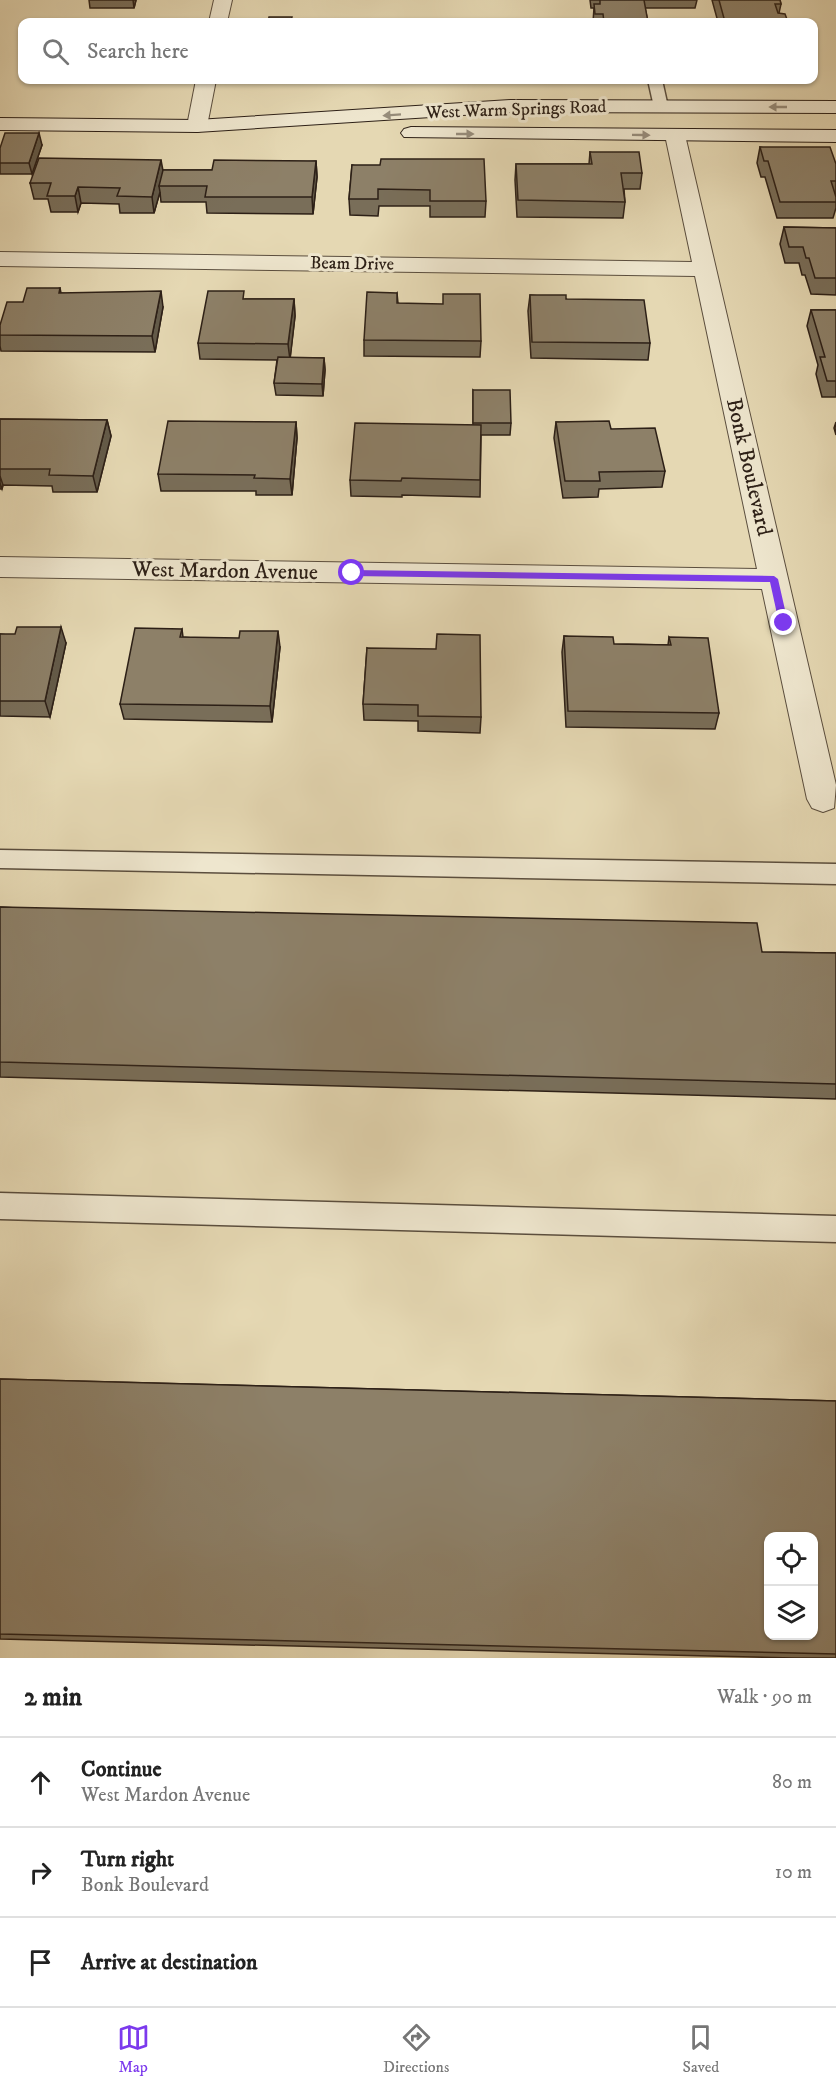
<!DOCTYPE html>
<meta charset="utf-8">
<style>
:root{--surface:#fff;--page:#f2f2f2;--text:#222;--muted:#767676;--line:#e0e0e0;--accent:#7c3aed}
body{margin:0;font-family:"IM FELL DW Pica",serif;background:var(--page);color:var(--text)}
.controls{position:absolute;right:18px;bottom:18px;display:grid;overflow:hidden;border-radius:12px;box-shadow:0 2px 4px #0004}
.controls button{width:54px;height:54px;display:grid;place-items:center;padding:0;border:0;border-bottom:2px solid var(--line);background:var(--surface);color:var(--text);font:30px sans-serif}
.stop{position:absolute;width:18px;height:18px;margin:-14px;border:4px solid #7c3aed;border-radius:50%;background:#fff}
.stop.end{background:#7c3aed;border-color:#fff;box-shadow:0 2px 6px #0008}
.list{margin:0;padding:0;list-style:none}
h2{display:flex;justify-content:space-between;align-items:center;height:78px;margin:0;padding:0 24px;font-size:26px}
h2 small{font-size:20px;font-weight:400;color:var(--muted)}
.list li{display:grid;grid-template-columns:39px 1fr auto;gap:18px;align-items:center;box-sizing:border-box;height:90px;padding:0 24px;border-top:2px solid var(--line)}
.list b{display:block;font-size:22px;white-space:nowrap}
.list p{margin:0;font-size:20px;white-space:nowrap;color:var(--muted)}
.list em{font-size:20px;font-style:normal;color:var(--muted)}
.icon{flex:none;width:33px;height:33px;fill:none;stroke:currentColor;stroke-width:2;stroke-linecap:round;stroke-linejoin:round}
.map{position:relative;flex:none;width:836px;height:1658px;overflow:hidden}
.search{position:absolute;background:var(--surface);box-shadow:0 2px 4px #0004;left:18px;right:18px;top:18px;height:66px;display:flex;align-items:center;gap:15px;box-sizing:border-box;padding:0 21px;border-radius:12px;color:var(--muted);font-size:22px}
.sheet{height:348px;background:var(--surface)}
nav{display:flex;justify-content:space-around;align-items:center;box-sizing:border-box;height:84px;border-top:2px solid var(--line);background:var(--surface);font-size:16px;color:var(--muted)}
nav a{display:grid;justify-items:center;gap:3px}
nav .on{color:var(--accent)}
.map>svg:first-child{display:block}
</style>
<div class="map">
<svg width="836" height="1658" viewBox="0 0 836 1658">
<rect width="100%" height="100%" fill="#e5d8b3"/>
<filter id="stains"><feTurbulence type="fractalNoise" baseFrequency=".00333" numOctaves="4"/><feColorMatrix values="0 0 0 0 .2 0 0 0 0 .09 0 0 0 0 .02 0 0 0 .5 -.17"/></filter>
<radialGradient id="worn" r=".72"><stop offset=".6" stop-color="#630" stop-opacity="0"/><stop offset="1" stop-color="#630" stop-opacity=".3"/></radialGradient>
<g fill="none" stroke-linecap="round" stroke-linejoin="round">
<defs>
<g id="lane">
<path d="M648 80H662L668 107 666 110H656L654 107Z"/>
<path d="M0 850 836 864V884L0 868Z"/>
<path d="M0 1193 836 1216V1242L0 1219Z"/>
</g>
<g id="street">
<path d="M214 0H232L227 22H209Z"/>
<path d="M196 80H216L207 126 204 130 197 132 190 130 187 126Z"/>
<path d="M675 129 682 131 685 135 836 785 834 808 823 812 812 808 807 799 762 589 0 577V557L757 569 695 276 0 266V252L692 262 665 135 668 131Z"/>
</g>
<g id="secondary">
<path d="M510 100 836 101V113L510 112 197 132 0 130V118L197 120Z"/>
<path d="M411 127 836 130V142L404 137 401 133 404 129Z"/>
</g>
</defs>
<use href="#lane" stroke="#5b4e3e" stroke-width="3"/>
<use href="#street" stroke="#5b4e3e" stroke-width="2"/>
<use href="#secondary" stroke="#2d2017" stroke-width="2"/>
<use href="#lane" fill="#eee6ce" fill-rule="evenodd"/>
<use href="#street" fill="#eee6ce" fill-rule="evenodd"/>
<use href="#secondary" fill="#eee6ce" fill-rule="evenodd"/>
</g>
<g fill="#796e59" stroke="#2d2017" stroke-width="1.5">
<path d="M89 0H136L134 8H90Z"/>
<path d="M590 0H697L695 8H645L648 22H593L594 8H591Z"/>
<path d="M712 0H780L781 4 779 13 788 22H718Z"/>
<path d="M42 145 32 174H0V148Z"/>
<path d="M760 147 836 164V208L833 218H777L765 177H761L757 163Z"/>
<path d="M590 152 642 173 640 189H624L625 202 623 218 517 217 515 180 516 164H589Z"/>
<path d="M316 161 317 177 313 214 207 213 206 202H161L160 192 154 213H120L119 204 81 203 78 212H51L48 199H34L30 183 163 170H212Z"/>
<path d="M352 165 486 201 485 217H430V206H379L378 216 350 215 349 199Z"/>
<path d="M784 227 836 228V295L811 294 805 275H802L799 263H785L780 244Z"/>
<path d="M60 288 61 293 163 307 155 352 1 351 0 346V325L23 302Z"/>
<path d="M397 293 398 303 481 341 480 357 364 356V340Z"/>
<path d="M530 295 566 299 650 343 648 360 531 358 528 311Z"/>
<path d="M245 299H294L295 316 290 358H324L325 370 323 396 276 395 274 383 277 360 200 359 198 343Z"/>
<path d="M811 310H836V397H822L816 374 818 365 807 326Z"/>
<path d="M473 390 511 423 510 435H481L480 497 402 495V497L351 496 350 480 473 425Z"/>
<path d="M0 419 107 420 111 436 97 492H53L52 486 3 485 2 489H0Z"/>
<path d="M296 422 297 438 292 495H256V491H161L158 474Z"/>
<path d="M556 422 611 429 665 471 662 487 599 489 598 497 563 498 554 438Z"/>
<path d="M836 422V435L834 428Z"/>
<path d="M182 629 183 637 280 647 272 722 124 719 120 704Z"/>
<path d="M0 634 66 643 50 717 0 716Z"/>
<path d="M564 636 614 644 668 645 669 637 719 713 715 729 566 727 562 652Z"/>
<path d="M367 648 481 717 480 733 418 731V721L364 720 363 704Z"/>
<path d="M0 907 762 952 836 953V1099L0 1077Z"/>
<path d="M0 1379 836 1401V1658H794L0 1639Z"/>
</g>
<g fill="#635a49" stroke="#2d2017" stroke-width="1.5">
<path d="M133 0H136L134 8Z"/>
<path d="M39 133 42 145 32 174 29 163Z"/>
<path d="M161 160 164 176 159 186 160 192 154 213 152 197Z"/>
<path d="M316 161 317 177 313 214 312 197Z"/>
<path d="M78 187 81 203 78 212 75 196Z"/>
<path d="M161 291 163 307 155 352 152 336Z"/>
<path d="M294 299 295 316 290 360 288 344Z"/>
<path d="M324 358 325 370 323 396 322 384Z"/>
<path d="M107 420 111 436 97 492 93 476Z"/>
<path d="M296 422 297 438 292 495 290 479Z"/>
<path d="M0 476 3 485 2 489 0 483Z"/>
<path d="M61 627 66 643 50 717 45 701Z"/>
<path d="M278 631 280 647 272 722 270 706Z"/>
</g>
<g fill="#8d8068" stroke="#2d2017" stroke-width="1.5" fill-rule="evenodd">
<path d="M600 0H644L648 22H604L603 14H595L594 4H600Z"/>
<path d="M719 0H780L781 4H775L778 13 785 14 788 22H725Z"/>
<path d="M269 17H292L291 22H268Z"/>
<path d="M5 133H39L29 163H0V148Z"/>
<path d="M760 147H830L836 164V181H831L836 197V202H780L768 161H764Z"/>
<path d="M590 152H639L642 173H621L625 202 518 200 516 164H592Z"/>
<path d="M39 158 161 160 152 197 117 196 120 188 78 187 75 196H47L51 183H30Z"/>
<path d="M381 159H484L486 201H430V190L378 189V199H349L352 165H380Z"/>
<path d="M214 160 316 161 312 197H205L207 186H159L163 170H212Z"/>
<path d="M784 227 836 228V278H815L809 258H806L803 247H789Z"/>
<path d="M27 288H60L59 293 161 291 152 336 0 335V325L7 302H23Z"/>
<path d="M208 291H244L243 299H294L288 344 198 343Z"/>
<path d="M367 292 397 293V303L443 304V294H480L481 341 364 340Z"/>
<path d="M530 295H566V299L644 300 650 343 532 342Z"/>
<path d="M811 310H836V381H827L820 357H825Z"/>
<path d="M278 357 324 358 322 384 274 383Z"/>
<path d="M473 390H510L511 423H473Z"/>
<path d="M0 419 107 420 93 476 49 475 50 469H0Z"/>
<path d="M168 421 296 422 290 479 254 478 255 475 158 474Z"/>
<path d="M609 421 611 429 655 428 665 471 599 472 600 481H565L556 422Z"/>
<path d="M355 423 481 425 480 480 402 478 401 481 350 480Z"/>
<path d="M17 627H61L45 701H0V634H15Z"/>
<path d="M135 628 182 629 180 637 239 638 240 631H278L270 706 120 704Z"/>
<path d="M437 634 480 635 481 717 418 716V705L363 704 367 648 436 649Z"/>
<path d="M564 636 613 637 614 644 671 645 669 637 708 638 719 713 568 711Z"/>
<path d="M0 907 757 923 762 952 836 953V1084L0 1062Z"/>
<path d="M0 1379 836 1401V1654L0 1634ZM768 1536H813V1635H768Z"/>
</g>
<defs><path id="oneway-solid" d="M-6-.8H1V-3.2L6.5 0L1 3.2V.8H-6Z" transform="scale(1.5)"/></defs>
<g fill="#978d7c">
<use href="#oneway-solid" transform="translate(778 107) rotate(-180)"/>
<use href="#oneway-solid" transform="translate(392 115) rotate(176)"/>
<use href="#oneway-solid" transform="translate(465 134)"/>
<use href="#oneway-solid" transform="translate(641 135) rotate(1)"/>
</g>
<path fill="#7c3aed" d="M352 570 774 576 778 579 788 623 784 626 779 623 770 582 352 576 348 573Z"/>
<g text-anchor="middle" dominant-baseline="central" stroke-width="6" stroke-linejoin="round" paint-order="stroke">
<g font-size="18" fill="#2d2017" stroke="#eee6ce">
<text transform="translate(516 110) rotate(-2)">West Warm Springs Road</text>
<text transform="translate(352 264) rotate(1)">Beam Drive</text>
</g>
<g font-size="22" fill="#2d2017" stroke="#eee6ce">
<text transform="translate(749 467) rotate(77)">Bonk Boulevard</text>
<text transform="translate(225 571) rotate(1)">West Mardon Avenue</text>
</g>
</g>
<rect width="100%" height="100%" filter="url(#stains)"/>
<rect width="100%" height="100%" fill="url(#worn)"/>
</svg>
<div class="controls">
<button><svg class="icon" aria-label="locate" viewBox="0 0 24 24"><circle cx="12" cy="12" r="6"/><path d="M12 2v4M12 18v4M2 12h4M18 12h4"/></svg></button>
<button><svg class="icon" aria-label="layers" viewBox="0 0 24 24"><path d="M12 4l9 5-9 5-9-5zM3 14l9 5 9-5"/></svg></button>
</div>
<div class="stop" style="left:352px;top:573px"></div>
<div class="stop end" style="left:784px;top:623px"></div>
<div class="search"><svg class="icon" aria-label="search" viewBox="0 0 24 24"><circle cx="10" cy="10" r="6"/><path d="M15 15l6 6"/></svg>Search here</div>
</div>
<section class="sheet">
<h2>2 min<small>Walk · 90 m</small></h2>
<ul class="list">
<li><svg class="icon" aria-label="ahead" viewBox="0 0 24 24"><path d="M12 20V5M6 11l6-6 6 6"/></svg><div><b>Continue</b><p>West Mardon Avenue</p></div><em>80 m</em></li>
<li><svg class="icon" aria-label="right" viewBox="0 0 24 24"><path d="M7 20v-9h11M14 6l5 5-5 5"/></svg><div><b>Turn right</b><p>Bonk Boulevard</p></div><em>10 m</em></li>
<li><svg class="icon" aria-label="arrive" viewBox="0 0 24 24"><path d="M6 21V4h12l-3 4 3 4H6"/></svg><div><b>Arrive at destination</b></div></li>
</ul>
</section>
<nav>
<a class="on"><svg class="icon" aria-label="map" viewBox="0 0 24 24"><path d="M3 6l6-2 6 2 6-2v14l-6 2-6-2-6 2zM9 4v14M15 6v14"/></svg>Map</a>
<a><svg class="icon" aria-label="directions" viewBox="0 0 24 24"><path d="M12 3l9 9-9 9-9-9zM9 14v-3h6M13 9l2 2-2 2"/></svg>Directions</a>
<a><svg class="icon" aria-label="saved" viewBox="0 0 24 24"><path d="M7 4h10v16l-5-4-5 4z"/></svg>Saved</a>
</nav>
